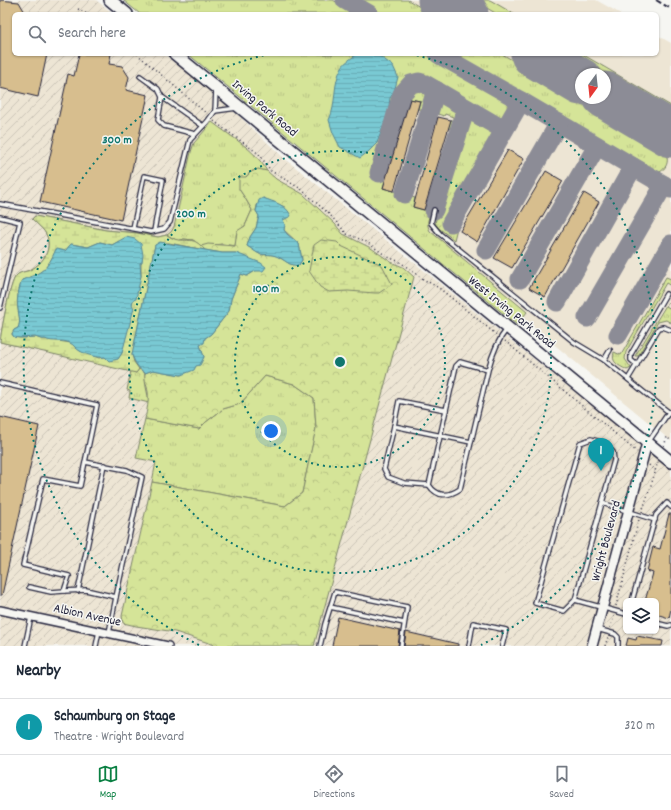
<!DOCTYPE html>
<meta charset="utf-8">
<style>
:root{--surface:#fff;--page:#f6f6f7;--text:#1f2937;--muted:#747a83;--line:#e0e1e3;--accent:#0b8043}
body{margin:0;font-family:Dekko,sans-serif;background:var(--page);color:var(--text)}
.controls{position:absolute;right:12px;bottom:12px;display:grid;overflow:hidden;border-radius:6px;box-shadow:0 1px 3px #0004}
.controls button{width:36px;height:36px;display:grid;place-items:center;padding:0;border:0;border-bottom:1px solid var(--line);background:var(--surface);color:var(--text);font:20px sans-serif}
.compass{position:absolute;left:575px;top:68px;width:36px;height:36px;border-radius:50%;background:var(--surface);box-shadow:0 1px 3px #0004;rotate:195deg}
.you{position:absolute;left:271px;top:431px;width:14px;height:14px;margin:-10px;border:3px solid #fff;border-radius:50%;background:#1a73e8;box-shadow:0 0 0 6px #1a73e833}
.badge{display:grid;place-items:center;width:26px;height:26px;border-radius:50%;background:var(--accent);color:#fff;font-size:13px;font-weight:700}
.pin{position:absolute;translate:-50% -33px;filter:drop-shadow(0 1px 2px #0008)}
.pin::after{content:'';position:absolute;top:21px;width:14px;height:12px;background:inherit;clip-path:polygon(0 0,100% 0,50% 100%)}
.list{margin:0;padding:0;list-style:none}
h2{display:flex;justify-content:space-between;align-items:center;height:52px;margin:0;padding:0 16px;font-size:17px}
h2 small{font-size:13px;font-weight:400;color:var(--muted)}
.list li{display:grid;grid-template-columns:26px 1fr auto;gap:12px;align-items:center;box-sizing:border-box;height:56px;padding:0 16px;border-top:1px solid var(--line)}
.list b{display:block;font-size:15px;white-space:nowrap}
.list p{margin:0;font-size:13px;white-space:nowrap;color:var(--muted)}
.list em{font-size:13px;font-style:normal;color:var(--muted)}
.icon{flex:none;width:22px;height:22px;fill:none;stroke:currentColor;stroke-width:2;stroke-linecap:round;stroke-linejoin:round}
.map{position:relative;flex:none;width:671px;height:646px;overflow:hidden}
.search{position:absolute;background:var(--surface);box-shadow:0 1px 3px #0004;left:12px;right:12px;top:12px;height:44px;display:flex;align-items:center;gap:10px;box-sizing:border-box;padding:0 14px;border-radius:6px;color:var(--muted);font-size:15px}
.sheet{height:108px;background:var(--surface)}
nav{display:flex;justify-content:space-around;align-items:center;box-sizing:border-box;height:56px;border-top:1px solid var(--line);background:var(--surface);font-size:11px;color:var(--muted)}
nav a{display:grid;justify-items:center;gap:2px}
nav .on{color:var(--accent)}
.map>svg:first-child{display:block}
</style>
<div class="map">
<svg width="671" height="646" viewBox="0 0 671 646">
<defs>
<pattern id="industrial-furrows" width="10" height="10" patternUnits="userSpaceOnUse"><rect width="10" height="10" fill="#ede5d4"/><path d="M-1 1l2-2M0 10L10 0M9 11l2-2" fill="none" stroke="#cbc4b7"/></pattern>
<pattern id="grass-tufts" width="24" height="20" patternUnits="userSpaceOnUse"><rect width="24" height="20" fill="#d5e498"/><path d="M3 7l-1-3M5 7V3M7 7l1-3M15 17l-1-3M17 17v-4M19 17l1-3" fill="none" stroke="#b7c384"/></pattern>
<pattern id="forest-crowns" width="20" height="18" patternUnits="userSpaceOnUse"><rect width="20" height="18" fill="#d5e498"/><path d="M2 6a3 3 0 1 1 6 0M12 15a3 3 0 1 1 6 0" fill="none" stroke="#b7c384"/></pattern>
<pattern id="wetland-marsh" width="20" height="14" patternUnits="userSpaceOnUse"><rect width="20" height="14" fill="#d5e498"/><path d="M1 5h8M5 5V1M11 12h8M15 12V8" fill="none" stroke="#b7c384"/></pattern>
<pattern id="water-rules" width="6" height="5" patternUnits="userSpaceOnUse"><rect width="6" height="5" fill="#79c9d3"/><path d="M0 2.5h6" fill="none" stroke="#68acb6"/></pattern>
</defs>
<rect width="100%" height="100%" fill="#f6f6f2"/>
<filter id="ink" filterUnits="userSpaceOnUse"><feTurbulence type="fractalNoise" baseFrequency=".025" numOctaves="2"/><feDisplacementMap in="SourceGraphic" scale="8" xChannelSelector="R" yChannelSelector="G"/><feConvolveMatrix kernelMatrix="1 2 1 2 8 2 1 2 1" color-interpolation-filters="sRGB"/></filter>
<g filter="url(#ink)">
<g fill="#ede5d4" fill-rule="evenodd">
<path d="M137 0H596L621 14H154Z"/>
<path d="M657 35 671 43V441L202 54H657ZM581 74H605V98H581Z"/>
</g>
<path fill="url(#industrial-furrows)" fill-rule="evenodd" d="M0 0H96L114 14H14V54H164L225 103 284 158 671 469V646H0ZM626 601H656V631H626Z"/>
<g fill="url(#grass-tufts)" stroke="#7c836a">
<path d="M123 0H333L357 14H140Z"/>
<path d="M358 0H408L432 14H382Z"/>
<path d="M473 0H490L514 14H497Z"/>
<path d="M188 54H426L505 101 508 105V113L504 118 500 119 492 117C477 107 433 77 417 77 391 76 378 157 373 176L385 180 383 188 415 198 413 207 431 212C428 219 426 224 430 231L527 312 517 325Z"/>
<path d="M461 54H502L658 145C669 153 671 165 660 172L653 171 463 60Z"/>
<path d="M566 54H582L671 106V115L605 77V74H600Z"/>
<path d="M415 86 422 87 429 91 427 104 425 110 418 109 420 101 410 99 409 101 405 100 409 90Z"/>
<path d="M440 99 449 102 459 108 460 113 455 129 448 128 451 120H453V117L445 114 444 116 434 113 433 110 434 104Z"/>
<path d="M469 117C477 117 488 124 494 130V135L444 222 457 228 454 240 436 226 435 223 466 119Z"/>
<path d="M212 122C231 137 255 149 267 171 249 167 247 175 239 189L245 198 252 210 245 226 237 232 235 246 223 244 201 246 193 240 184 239 178 241 167 235 171 232 174 227 191 152 194 143Z"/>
<path d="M666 277 671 279V286L666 283 626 352 625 359 631 368 627 370C618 365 611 363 614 352L621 355Z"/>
<path d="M668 302 666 306 671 309V323L666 320 658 322 638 356H635Z"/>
<path d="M139 369 145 373C144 383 148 393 149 403L129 398 130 391 127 390 131 371 136 373Z"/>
<path d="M265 376 294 384 314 398 316 429 302 493 285 506 152 482 156 462 136 458 145 419 199 429 206 422 223 409 240 404Z"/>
</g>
<path fill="url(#forest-crowns)" stroke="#7c836a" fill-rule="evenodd" d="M258 169 267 171 276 179 303 194 335 224 343 234 371 248 391 262 403 267 414 277 314 646H218L175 632 136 626 123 623 122 616 152 482 285 506 302 493 316 428 314 398 294 384 265 376 240 404 223 409 206 422 199 429 145 419C147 410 149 401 148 392 147 385 144 380 145 373L153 370 181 375 196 366 204 357 200 345 205 338 211 334 229 311 231 299 241 274 247 276 257 270 236 253H222L205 250 134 362 139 369 69 357 0 342C1 332 10 282 16 276 19 272 25 272 30 270 40 265 50 254 48 241 48 232 38 225 32 219L35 216 106 230 137 233 158 237 167 235 178 241 184 239 193 240 201 246 208 244 235 246 237 231 245 226 252 210 245 198 239 189V177H246L251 172ZM263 198 285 207 283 220 284 230 299 244 302 260 299 265 290 264 277 256 268 254 261 255 247 246 250 237 256 228 259 216 256 211 257 205Z"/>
<g fill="url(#wetland-marsh)" stroke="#7c836a" fill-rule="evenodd">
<path d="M35 216 106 230 137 233 158 237 167 235C170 237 175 240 179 240 193 241 194 238 205 250L169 243 155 245 132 355 134 362 139 369 136 373 0 342C1 332 10 282 16 276 19 272 25 272 30 270 40 265 50 254 48 241 48 232 38 225 32 219ZM119 241 141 262V276L138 285V290L133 300 122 353 118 359 105 357 99 358 80 351 71 343 45 339C41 340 39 338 35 337 28 337 21 339 14 337L12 334 14 330 18 328C21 321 19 317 18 309 16 300 19 289 22 280 43 273 47 269 56 250L65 251 71 244 88 247 100 242 112 245Z"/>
<path d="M321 240 337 242 341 246 382 265 392 284 379 293H375L348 291 329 292 320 287 309 271 314 245Z"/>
</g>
<g fill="url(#water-rules)" stroke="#568696">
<path d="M357 54H377L393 66 398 77 394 92 390 98 388 114 377 143 368 152 360 158 340 147 333 133 329 120C337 104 332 84 342 67 345 62 352 58 357 54Z"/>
<path d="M263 198C274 202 287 205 291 216L283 220 285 225 284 230 287 234 299 244 302 260 299 265C289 267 285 259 276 256 271 254 266 255 260 254 256 253 251 248 247 246L250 237 256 228 259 216 256 211 259 200Z"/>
<path d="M126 237 135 239 141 244 143 255 142 262 140 263 141 276 136 299 133 300 132 305 134 308 122 353 118 359 109 361 105 357C97 358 87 355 80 351 76 349 74 345 70 343 62 339 53 343 45 339 41 340 39 338 35 337 28 337 21 339 14 337L12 334 14 330 18 328C21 321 19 317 18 309 16 299 19 289 22 280 43 272 47 270 56 249L65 251 71 244 88 247 100 242 112 245Z"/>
<path d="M160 242 222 253H236L261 263 266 267 263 271H255L247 276 241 274 231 299 229 311 211 334 205 338 204 343 200 345 204 357 200 365 196 366 194 370 181 375 153 370 145 373C138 368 135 363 132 355L155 245Z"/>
</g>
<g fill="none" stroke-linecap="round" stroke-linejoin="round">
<g stroke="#8c8c96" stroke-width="19">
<path d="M345 0 369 14"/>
<path d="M438 54 521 101 671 189"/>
<path d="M379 173 402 94 411 84 419 82 425 84 504 130"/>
<path d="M404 194 436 90"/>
<path d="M434 210 466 108"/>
<path d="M451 223 521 101"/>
<path d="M486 250 559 123"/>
<path d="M520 279 597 146"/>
<path d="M557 302 633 167"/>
<path d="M587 318 664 185"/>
<path d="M618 335 671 244"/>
</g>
<g stroke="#8c8c96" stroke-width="47">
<path d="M441 0 465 14"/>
<path d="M534 54 581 82"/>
<path d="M605 95 671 134"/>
</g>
</g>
<g fill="#d7be8e" stroke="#22223b">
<path d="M0 0 19 2 26 14H14V54H47L38 97 0 88Z"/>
<path d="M79 54H111L109 64 122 66 129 77 126 90 148 95 121 220 40 202 68 74 74 76Z"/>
<path d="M410 99 420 101 394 191 383 188Z"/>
<path d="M438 117 451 120 424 210 413 207Z"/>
<path d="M508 150 524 159 477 242 460 231Z"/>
<path d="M546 171 563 181 512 268 494 258Z"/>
<path d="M584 193 599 202 545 297 529 288Z"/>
<path d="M0 417 39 426 2 595H0Z"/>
<path d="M669 514H671V609L669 618 656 614V601H645L653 573 647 571 653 547 660 549Z"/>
<path d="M338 617 400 631 398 646H332Z"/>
<path d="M406 632 458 644V646H404Z"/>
<path d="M637 636 663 641 662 646H626L628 638 636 640Z"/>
</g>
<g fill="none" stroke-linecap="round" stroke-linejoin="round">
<defs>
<g id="service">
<path d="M140 76 158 89 162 97 158 120 164 126 195 134"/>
<path d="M162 97 203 126"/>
<path d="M215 111 237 108"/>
<path d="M0 204 151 232 164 229 170 222 190 140 207 122 215 111 216 90"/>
<path d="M434 210 431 223 440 234 574 342 604 360 671 414"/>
<path d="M0 217 20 222 0 308"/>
<path d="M133 228 144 176 163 180 154 231"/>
<path d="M604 360 610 350"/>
<path d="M637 365 631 360V354L666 294"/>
<path d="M488 370 460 362 456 366 429 485C437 497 448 497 460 489L488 370C492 355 497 341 507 329"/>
<path d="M628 379 659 328 663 327 671 330"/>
<path d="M0 383 97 405 80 486 43 479 23 565 69 576 64 591 51 592 29 587"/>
<path d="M446 410 399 401 394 426 471 442"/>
<path d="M394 426 384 469 388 477 404 483 429 485"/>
<path d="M649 441 669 412"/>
<path d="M64 591 86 590 116 597 142 477 127 470 85 462"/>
<path d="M78 591 104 465"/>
<path d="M575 600 564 611 535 603 580 443 591 439 604 443 613 452 614 460 602 503"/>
<path d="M632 601 656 515 667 503 671 507"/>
<path d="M330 607 404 623"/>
<path d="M626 614 575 600 602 503 655 520"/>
<path d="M656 623 668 626 671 625"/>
<path d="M597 629 615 634 618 637V646"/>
<path d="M109 633 116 597"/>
<path d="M25 646 31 617"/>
<path d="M96 646 99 631"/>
<path d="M320 646 325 624 335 592 407 607 401 646"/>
<path d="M469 646 473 623 506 630 502 646"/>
</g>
<path id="minor" d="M0 610 168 646"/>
<path id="tertiary" d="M592 646 647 443"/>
<g id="secondary">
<path d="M110 0 127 14"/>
<path d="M175 54 671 462"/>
</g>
</defs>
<use href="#service" stroke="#22223b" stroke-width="6"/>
<use href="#minor" stroke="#22223b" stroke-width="10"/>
<use href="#tertiary" stroke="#22223b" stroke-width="12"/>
<use href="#secondary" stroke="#22223b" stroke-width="14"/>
<g stroke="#22223b" stroke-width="1.5" stroke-dasharray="1 3" stroke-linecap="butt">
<path d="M78 9 87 14"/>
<path d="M137 54 207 114"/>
<path d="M214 121 223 128 259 154 271 171 301 189 330 215 347 234 365 241 388 257 400 262 423 279 439 288 497 335"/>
<path d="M505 341 637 452"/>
<path d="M664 446 667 437 671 441"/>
<path d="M649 465 655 471"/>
<path d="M642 512 655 473V471L658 462"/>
<path d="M616 606 639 519"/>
<path d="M610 628 614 616"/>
<path d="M605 646 608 637"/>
</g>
<use href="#service" stroke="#f6f6f2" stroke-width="3.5"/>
<use href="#minor" stroke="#f6f6f2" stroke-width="7"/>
<use href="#tertiary" stroke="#f6f6f2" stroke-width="9"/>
<use href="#secondary" stroke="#f6f6f2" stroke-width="11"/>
<path stroke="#22223b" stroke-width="2" stroke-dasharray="6 3" stroke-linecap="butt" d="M656 0 671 9"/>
</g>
</g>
<g fill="none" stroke="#0f766e" stroke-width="2" stroke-dasharray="2 4">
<circle cx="340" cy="362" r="105"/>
<circle cx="340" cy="362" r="211"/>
<path d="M199 645A316 316 0 0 1 269 54M411 54A316 316 0 0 1 481 645"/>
</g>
<g text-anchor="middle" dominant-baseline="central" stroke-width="3" stroke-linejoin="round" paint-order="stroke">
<g font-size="13" fill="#22223b" stroke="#f6f6f2">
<text transform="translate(264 109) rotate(40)">Irving Park Road</text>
<text transform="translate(511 313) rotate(39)">West Irving Park Road</text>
<text transform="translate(607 541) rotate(-75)">Wright Boulevard</text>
<text transform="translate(87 616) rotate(12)">Albion Avenue</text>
</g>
</g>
<circle cx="340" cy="362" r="6" fill="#0f766e" stroke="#f6f6f2" stroke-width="2"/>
<g font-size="12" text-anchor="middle" font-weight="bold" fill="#0f766e" stroke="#f6f6f2" stroke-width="3" stroke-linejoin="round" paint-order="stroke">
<text x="117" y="143">300 m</text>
<text x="191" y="217">200 m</text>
<text x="266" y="292">100 m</text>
</g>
</svg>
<div class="controls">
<button><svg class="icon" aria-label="layers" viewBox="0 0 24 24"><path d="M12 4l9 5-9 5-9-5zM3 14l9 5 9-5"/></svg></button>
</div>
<svg class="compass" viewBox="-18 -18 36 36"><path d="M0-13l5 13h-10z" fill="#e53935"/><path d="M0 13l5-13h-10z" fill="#747a83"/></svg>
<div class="you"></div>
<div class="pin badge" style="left:601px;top:471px;background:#0f9aa8">1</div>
<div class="search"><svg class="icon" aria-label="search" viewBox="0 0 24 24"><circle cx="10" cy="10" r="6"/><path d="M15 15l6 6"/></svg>Search here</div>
</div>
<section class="sheet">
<h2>Nearby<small></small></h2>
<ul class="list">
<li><span class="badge" style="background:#0f9aa8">1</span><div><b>Schaumburg on Stage</b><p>Theatre · Wright Boulevard</p></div><em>320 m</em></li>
</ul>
</section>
<nav>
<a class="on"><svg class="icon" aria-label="map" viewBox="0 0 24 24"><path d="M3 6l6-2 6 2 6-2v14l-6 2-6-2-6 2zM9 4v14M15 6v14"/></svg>Map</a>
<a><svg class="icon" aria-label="directions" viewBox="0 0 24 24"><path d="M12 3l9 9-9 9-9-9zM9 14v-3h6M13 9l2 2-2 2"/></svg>Directions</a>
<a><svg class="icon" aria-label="saved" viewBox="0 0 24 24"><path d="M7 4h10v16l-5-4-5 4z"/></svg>Saved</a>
</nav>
